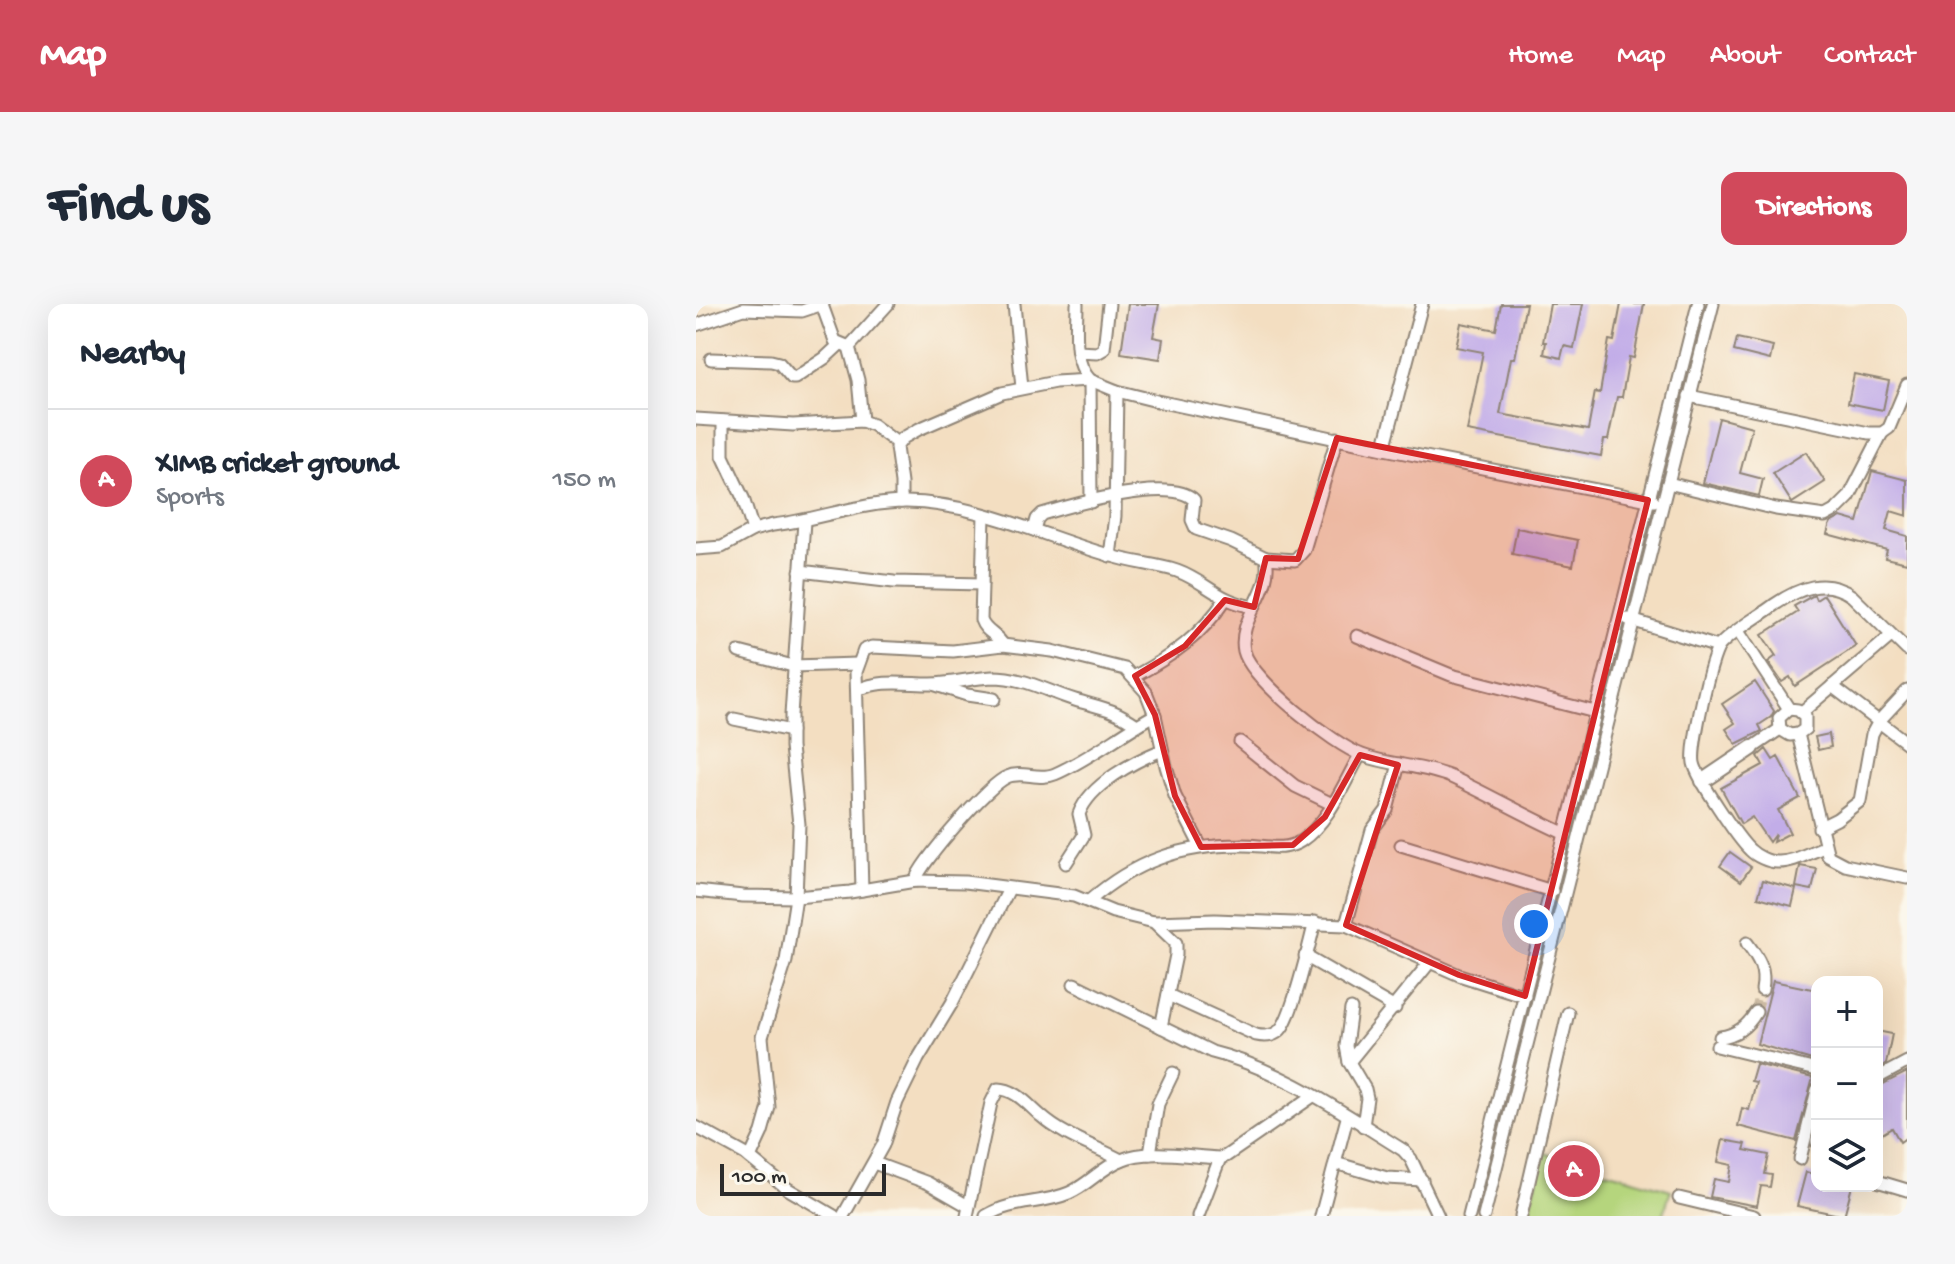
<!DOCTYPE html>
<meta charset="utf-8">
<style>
:root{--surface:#fff;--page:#f6f6f7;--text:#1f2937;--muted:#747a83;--line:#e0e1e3;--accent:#d1495b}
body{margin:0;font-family:"Gochi Hand",sans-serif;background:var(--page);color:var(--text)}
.controls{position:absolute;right:24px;bottom:24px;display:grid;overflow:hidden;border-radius:16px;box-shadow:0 8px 32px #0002}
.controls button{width:72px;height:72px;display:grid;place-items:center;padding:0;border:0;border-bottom:2px solid var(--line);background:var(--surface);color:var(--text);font:40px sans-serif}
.scale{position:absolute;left:24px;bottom:20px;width:166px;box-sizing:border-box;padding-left:8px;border:4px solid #2b2b2b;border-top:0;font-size:22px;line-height:28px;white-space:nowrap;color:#2b2b2b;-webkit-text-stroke:6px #fbf7ec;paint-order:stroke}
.you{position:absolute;left:838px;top:620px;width:28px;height:28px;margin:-20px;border:6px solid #fff;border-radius:50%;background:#1a73e8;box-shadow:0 0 0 12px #1a73e833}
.badge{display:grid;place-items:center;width:52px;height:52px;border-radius:50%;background:var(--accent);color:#fff;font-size:26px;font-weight:700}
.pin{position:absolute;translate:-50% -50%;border:4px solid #fff;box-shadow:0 2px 8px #0006}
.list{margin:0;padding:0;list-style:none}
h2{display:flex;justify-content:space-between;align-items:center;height:104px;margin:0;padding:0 32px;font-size:34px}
h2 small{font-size:26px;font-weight:400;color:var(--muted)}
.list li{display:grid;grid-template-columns:52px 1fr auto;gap:24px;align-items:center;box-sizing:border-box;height:144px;padding:0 32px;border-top:2px solid var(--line)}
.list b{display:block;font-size:30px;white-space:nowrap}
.list p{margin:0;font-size:26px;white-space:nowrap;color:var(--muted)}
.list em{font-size:26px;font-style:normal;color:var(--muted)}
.icon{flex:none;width:44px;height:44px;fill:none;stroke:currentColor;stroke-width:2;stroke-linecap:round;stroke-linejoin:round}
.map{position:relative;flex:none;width:1211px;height:912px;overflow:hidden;border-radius:16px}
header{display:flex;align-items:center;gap:48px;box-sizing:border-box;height:112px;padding:0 40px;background:var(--accent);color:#fff}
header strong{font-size:38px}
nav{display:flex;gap:44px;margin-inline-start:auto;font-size:28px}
.intro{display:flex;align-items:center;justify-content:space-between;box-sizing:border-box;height:192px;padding:0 48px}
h1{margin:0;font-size:56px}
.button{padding:20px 36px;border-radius:16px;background:var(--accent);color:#fff;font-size:28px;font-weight:700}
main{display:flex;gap:48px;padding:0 48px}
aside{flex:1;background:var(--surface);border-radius:16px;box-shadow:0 8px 32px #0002}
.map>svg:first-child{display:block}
</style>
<header>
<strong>Map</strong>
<nav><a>Home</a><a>Map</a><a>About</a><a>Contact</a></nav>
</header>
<div class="intro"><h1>Find us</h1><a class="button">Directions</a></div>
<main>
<aside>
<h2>Nearby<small></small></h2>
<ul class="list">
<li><span class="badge">A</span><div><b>XIMB cricket ground</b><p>Sports</p></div><em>150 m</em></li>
</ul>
</aside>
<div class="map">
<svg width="1211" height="912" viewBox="0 0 1211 912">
<rect width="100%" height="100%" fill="#fbf7ec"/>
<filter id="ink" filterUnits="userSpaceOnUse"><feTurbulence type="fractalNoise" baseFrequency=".0125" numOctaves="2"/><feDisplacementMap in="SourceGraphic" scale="16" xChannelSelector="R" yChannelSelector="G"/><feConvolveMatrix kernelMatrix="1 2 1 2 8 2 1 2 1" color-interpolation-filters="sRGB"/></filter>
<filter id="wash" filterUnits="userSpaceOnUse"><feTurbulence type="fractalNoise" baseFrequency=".006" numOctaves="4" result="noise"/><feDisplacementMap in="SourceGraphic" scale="32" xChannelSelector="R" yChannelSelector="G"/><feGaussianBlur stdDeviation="1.8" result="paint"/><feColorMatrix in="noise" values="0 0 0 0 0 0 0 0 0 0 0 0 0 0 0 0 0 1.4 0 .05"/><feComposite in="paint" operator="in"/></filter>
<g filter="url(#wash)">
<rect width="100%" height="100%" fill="#f3dec1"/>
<path fill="#b5d57d" stroke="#708054" stroke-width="2" d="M848 849 975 886 967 912H832Z"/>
<g id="blocks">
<g fill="#c2ade8">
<path d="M432 0H463L457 33 467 35 464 55 425 49Z"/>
<path d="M805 0H830L819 54H815L804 110 892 126 899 88 904 89 913 36 918 37 925 0H948L938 54 933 53 926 93H921L912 136H908L905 152 771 127 787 48 760 43 765 19 800 26Z"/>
<path d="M854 0H887L878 44 868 42 865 54 848 50 850 38H847Z"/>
<path d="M1041 34 1077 42 1074 56 1038 47Z"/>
<path d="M1158 70 1193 77 1187 106 1152 99Z"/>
<path d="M1023 114 1056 123 1044 169 1067 175 1063 192 1007 179Z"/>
<path d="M1110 148 1129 178 1096 199 1077 169Z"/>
<path d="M1176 167 1211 176V212L1195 207 1190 226 1211 232V259L1189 254 1191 246 1131 230 1134 219 1145 213 1162 218Z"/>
<path d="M821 224 882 236 877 262 816 250Z"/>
<path d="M1118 291 1120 296 1128 291 1160 342 1099 382 1094 373 1086 378 1072 358 1080 352 1066 331 1102 308 1098 302Z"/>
<path d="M1059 378 1078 407 1075 413 1063 421 1066 427 1040 440 1030 425 1039 419 1026 400Z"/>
<path d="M1133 430 1135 443 1122 446 1119 433Z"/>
<path d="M1070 445 1077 456 1082 453 1104 494 1082 506 1094 529 1077 538 1079 530 1073 538 1056 513 1045 520 1025 484 1067 461 1062 452Z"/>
<path d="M1034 548 1055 563 1045 577 1024 562Z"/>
<path d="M1104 562 1121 565 1116 586 1100 583Z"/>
<path d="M1067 576 1100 585 1096 602 1062 593Z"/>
<path d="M1077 677 1121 686V737L1116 756 1061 740Z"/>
<path d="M1181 727 1196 730 1190 760 1181 764Z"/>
<path d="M1060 760 1117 774 1100 837 1042 822 1046 804 1053 806 1060 778 1055 777Z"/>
<path d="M1211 768V833L1204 838 1196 824 1181 833V783Z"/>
<path d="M1027 836 1050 840 1048 846 1073 851 1069 870 1076 871 1074 883 1065 882 1061 902 1014 893 1018 875 1033 878 1036 861 1022 858Z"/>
<path d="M1110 868 1121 871V882H1156L1148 912 1101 902Z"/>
</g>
</g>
</g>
<g filter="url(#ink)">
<use href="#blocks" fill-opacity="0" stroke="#8f8476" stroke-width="2"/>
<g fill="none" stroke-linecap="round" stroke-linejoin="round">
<path stroke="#cbbaa3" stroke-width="11" stroke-dasharray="11 5.5" stroke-linecap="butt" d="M1060 708 1066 686"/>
<defs>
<g id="minor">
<path d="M318 0 326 84"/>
<path d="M381 0C381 25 376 56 394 76L395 198"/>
<path d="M126 1 139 37 151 42"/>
<path d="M0 21 47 5 106 7 127 0"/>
<path d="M382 48 401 49 408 45 413 0"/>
<path d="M15 55 75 57 83 59 96 74H99L129 54 144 40"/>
<path d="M993 92 1173 129H1186L1193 124 1211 81"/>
<path d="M0 115 97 121 166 117 177 121 201 139"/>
<path d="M27 117V152L47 194 57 226"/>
<path d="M166 117 162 76 153 43 192 0"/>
<path d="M688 145 726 0"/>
<path d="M972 179 1080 205 1129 212 1140 206 1153 193 1186 129"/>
<path d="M205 198V179L200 143 207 134 223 125 306 89 359 78 394 76 421 87 461 97 688 145 958 197"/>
<path d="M288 211 285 316C289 328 301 330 307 341"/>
<path d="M338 226 341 215 346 210C376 201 475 172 498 196L496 216 500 225 535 237 570 254C578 287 541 314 548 347 555 376 638 441 666 451 695 462 727 461 755 473 794 491 831 513 870 530"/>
<path d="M0 245 26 243 57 226 77 221C121 216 166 198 210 198 282 199 348 233 416 252 437 259 460 260 481 267 511 278 521 297 558 303"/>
<path d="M414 252 419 212 421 87"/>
<path d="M570 254 599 256 608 246 641 134"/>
<path d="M104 267 198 278 286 280"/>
<path d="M932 315 1022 343"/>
<path d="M1042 327 1093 405 1102 406 1109 412V425L1102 430"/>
<path d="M661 332 755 371 899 408"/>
<path d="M43 348 97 362 161 360"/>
<path d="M439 372C476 352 505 332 529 296"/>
<path d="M240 381 271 391 298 395"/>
<path d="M1136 382 1211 439"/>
<path d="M162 386C184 375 211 380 235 380 255 380 275 374 296 373 329 373 349 387 379 396 406 404 416 404 441 421"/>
<path d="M1093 405 1083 414 1084 425 1094 431 1102 430"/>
<path d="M1106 408 1195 332"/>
<path d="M38 415 95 427"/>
<path d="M1102 430 1132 552 1149 561 1211 574"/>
<path d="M544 438 599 482 636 500"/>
<path d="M1056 444 1084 425"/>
<path d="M1123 524 1141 515 1164 497 1176 430 1183 417 1211 387"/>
<path d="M705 541 856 587"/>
<path d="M1128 543C1114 548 1097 559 1081 558 1072 558 1060 552 1054 546 1042 535 1001 474 998 459 995 443 1014 353 1024 341 1039 325 1061 314 1078 301 1103 284 1129 273 1156 292L1211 346"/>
<path d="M370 559 388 531 383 510C394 480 439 457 466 446"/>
<path d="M219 577C225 558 293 480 311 473 326 466 343 477 359 470 394 455 425 429 459 411"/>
<path d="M166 586 160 368 168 346 176 343 257 347 307 341 356 347 429 365 450 388 459 411 470 462 479 492 505 543"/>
<path d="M0 587 47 592 100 593 154 588 219 577 269 578 378 592 417 608 458 618 480 639V651L465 723"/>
<path d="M393 597C439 557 485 541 545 541 566 540 587 549 605 537 633 518 648 479 664 451"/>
<path d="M458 618 519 616 650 621 763 671 829 692"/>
<path d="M650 621 676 526 691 506 703 460"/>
<path d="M1051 639C1063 655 1070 666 1066 686"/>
<path d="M609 652 699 704"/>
<path d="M378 680 516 748C585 765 647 809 707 846L715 855 742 912"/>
<path d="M472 691 560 731C569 733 577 733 584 726 597 713 613 640 619 618"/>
<path d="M655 705 650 742 653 758 669 785 671 794 667 822"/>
<path d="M1024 733C1041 731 1052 722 1060 708"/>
<path d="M1021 742 1121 766"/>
<path d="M653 758 734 658"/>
<path d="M1181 774 1211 758"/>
<path d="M0 823 49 850 92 885 138 912"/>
<path d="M1121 836V838"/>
<path d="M454 850 462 800 477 769"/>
<path d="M54 854 66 828 73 803 66 733 90 657 100 593 103 520 95 443V411L108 217"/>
<path d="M1104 855 1121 786"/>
<path d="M178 859 232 879 272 902"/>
<path d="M639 859 691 874 726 876"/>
<path d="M1181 877 1211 886"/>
<path d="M983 894 1058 912"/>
<path d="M147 912 187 841 201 798 222 755 256 699 313 585"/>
<path d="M271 912 295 799 302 785C320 785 332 801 345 812 367 832 399 842 425 856"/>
<path d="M290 912C317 895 345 901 373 889 392 881 405 864 425 856 454 844 493 853 524 854L530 852 617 792"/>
<path d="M502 912 524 854"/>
<path d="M625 912 651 814"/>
<path d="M773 912 1002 0"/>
<path d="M788 912 1017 0"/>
<path d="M825 912 872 709"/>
</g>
<path id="major" d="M1007 477 1056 444"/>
</defs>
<use href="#minor" stroke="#8f8476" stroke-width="15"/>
<use href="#major" stroke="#8f8476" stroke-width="18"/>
<use href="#minor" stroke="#fff" stroke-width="11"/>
<use href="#major" stroke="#fff" stroke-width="14"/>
</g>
</g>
<path fill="#d62828" fill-opacity="0.2" stroke="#d62828" stroke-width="6" stroke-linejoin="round" d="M641 134 952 196 829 692 763 671 650 621 702 461 664 451 629 513 597 541 505 543 479 492 459 411 439 372 489 342 529 296 558 303 570 254 602 255Z"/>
</svg>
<div class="controls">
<button>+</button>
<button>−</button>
<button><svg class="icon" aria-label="layers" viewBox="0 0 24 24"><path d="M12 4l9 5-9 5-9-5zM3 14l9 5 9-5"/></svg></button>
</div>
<div class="scale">100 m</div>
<div class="you"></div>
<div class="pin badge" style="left:878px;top:867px">A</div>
</div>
</main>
